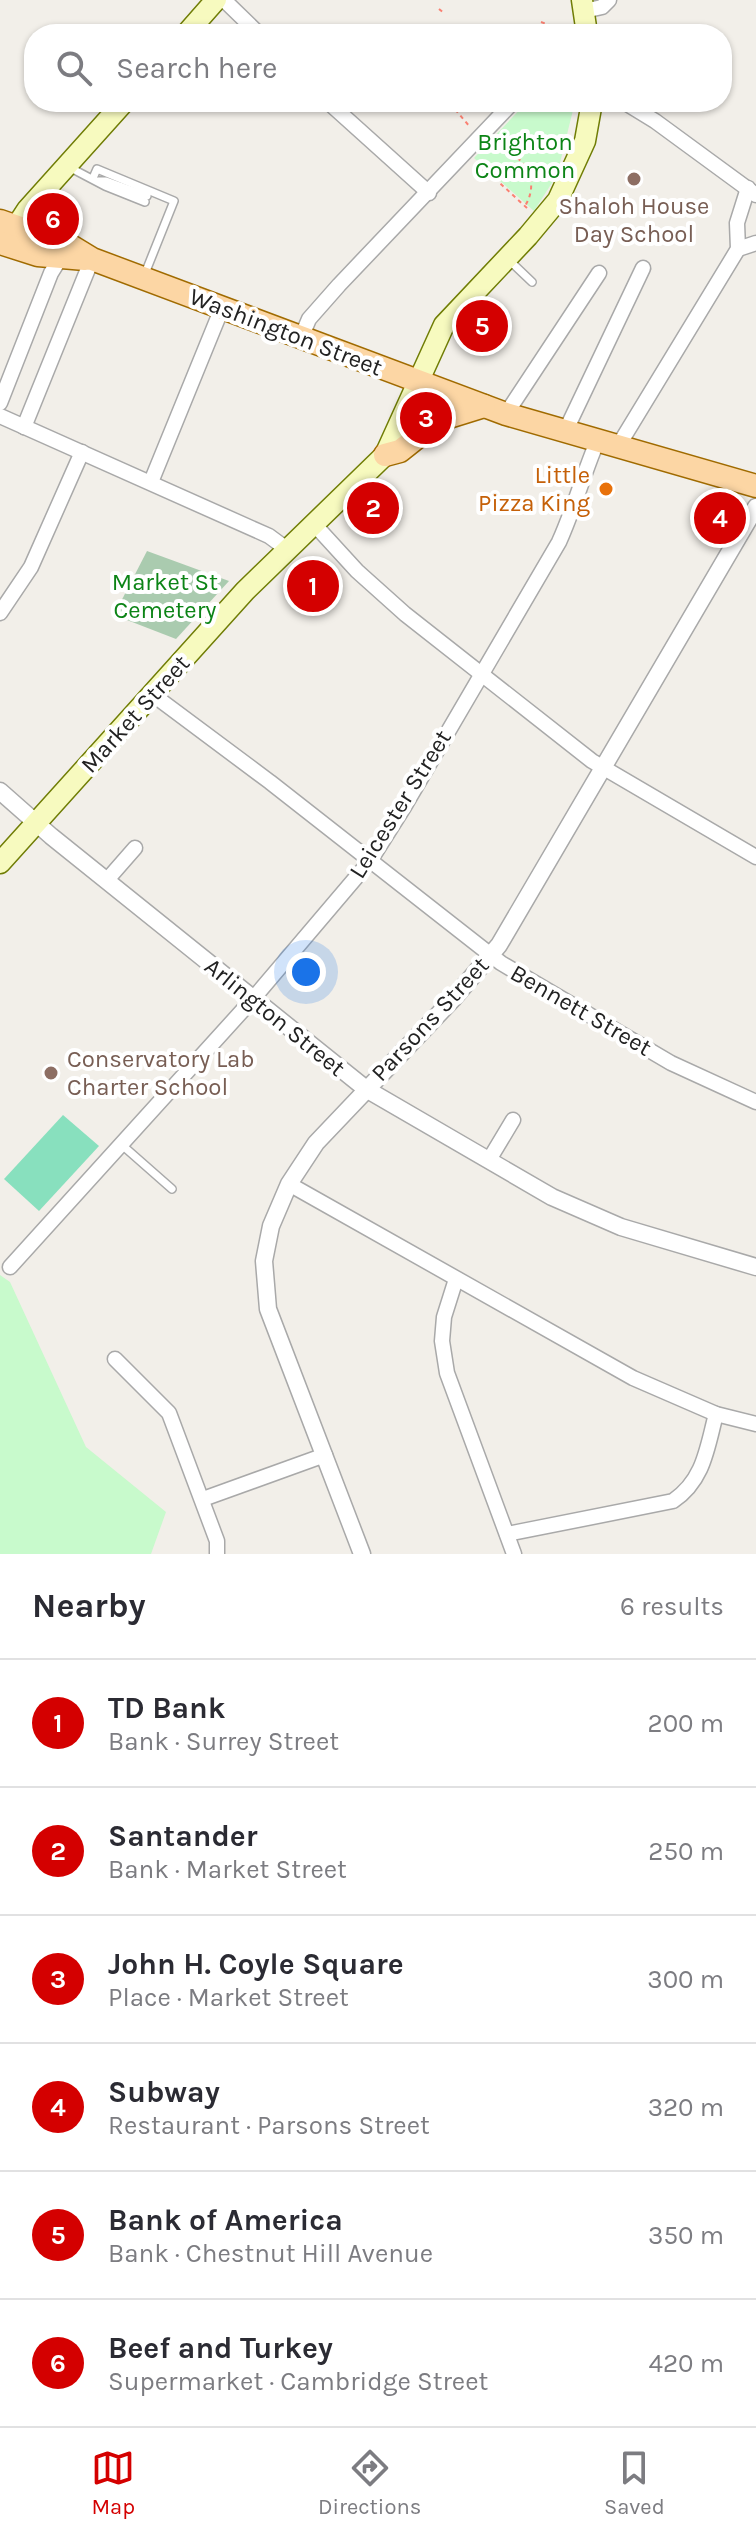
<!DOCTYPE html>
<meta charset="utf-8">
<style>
:root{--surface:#fff;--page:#f2f2f3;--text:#2b2b33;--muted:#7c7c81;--line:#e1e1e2;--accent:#d40000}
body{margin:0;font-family:Karla,sans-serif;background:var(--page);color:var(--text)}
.you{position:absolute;left:306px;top:972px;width:28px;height:28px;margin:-20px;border:6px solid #fff;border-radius:50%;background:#1a73e8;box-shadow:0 0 0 12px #1a73e833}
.badge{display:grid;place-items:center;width:52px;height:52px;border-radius:50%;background:var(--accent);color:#fff;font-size:26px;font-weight:700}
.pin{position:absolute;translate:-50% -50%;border:4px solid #fff;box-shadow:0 2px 8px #0006}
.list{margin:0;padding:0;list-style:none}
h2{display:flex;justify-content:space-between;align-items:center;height:104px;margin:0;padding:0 32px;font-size:34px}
h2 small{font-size:26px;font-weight:400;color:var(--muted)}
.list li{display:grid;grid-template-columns:52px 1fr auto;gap:24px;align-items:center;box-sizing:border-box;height:128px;padding:0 32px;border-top:2px solid var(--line)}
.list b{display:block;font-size:30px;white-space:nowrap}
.list p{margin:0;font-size:26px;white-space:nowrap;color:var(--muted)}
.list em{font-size:26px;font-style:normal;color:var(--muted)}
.icon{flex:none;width:44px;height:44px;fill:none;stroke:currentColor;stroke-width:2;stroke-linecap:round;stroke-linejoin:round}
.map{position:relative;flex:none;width:756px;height:1554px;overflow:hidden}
.search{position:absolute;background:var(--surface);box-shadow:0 2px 6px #0004;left:24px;right:24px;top:24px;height:88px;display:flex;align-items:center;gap:20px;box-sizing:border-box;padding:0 28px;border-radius:32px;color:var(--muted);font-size:30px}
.sheet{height:872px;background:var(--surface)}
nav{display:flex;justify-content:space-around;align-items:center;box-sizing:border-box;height:112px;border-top:2px solid var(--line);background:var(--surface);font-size:22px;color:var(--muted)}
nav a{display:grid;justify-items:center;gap:4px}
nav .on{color:var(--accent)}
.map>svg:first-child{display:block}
</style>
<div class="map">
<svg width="756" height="1554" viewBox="0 0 756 1554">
<rect width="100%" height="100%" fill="#f2efe9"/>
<path fill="#aacbaf" d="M147 551 229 581 176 639 114 615Z"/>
<g fill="#c8facc">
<path d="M527 102H575L557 175 534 211 474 158Z"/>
<path d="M0 1275 10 1282 86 1447 166 1512 151 1554H0Z"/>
</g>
<path fill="#88e0be" d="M63 1115 99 1146 39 1211 4 1179Z"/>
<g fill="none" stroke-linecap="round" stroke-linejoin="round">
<defs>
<g id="service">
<path d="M67 166 105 186 145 202"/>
<path d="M93 178 97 169 174 201 144 276"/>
<path d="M98 181H106L147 196"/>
<path d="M509 260 532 282"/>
<path d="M122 1145 172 1189"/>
</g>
<g id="minor">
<path d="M224 0 259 34"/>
<path d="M584 11 602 7 609 0"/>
<path d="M328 102 429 193"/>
<path d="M624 102 655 121 756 195"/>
<path d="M738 249 756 243"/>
<path d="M301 338 309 319 339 285 513 102"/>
<path d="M0 403 51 273 64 252"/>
<path d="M506 414 599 273"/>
<path d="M0 416 269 536 288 550"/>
<path d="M24 427 92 259"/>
<path d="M565 432 643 268"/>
<path d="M617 448 738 249 737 223 748 188"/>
<path d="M151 482 222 308"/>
<path d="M314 524 357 571 405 614 592 761 756 857"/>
<path d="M0 613 31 567 82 452"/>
<path d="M152 694 270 782 501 963 671 1063 756 1102"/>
<path d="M107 880 135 848"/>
<path d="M489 1160 513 1120"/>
<path d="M289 1184 633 1378 716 1414 756 1424"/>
<path d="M10 1267 252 1000 370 861 404 807 559 542C574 509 583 475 597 442"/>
<path d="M456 1279 444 1317 442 1341 447 1373 514 1554"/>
<path d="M115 1359 169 1413 217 1541V1554"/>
<path d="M203 1499 325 1455"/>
<path d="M507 1534 673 1501C704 1480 707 1448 716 1414"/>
</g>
<g id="tertiary">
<path d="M0 791 51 836 366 1089 552 1197 621 1227 756 1267"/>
<path d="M362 1554 268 1309 264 1261 271 1226 289 1184 316 1143 453 999 499 945 756 507"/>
</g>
<g id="secondary">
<path d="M582 0 587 34"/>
<path d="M186 34 216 0"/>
<path d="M8 239 27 210 124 102"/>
<path d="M0 863 245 591 385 455 444 325 528 236 558 200 585 141 592 102"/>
</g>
<g id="primary">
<path d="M0 221 69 245 92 259 506 414 756 486"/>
<path d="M0 243 38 255 85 259"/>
<path d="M385 455 400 451 439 420 484 406"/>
</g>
</defs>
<use href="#service" stroke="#a9a9a9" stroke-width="10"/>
<use href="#minor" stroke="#a9a9a9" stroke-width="17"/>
<use href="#tertiary" stroke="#a9a9a9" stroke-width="19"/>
<use href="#secondary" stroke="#707d05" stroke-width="23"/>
<use href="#primary" stroke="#a06b00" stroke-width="25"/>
<g stroke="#fa8072" stroke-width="2" stroke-dasharray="4 4" stroke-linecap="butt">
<path d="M439 9 445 14"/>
<path d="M541 22 566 31"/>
<path d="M453 102 454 108 470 127"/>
<path d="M566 102 572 107"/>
<path d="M487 150C519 146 543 177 525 206"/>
<path d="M477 162 528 209"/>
</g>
<use href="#service" stroke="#fff" stroke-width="7"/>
<use href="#minor" stroke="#fff" stroke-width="14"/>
<use href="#tertiary" stroke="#fff" stroke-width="16"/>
<use href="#secondary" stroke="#f7fabf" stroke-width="20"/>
<use href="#primary" stroke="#fcd6a4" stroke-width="22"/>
</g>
<g fill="#8d6e63" stroke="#fff" stroke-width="3">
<circle cx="634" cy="179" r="8"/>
<circle cx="51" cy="1073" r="8"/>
</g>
<circle fill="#e8710a" stroke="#fff" stroke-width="3" cx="606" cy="489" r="8"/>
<g text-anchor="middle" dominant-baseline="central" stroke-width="8" stroke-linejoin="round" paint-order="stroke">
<g font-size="24" fill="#0c8416" stroke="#fff">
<text x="525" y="142">Brighton<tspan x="525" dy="28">Common</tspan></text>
<text x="165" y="582">Market St<tspan x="165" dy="28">Cemetery</tspan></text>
</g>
<g font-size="24" fill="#785e54" stroke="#fff">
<text x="634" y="206">Shaloh House<tspan x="634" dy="28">Day School</tspan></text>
<text x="67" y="1059" text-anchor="start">Conservatory Lab<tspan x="67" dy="28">Charter School</tspan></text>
</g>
<g font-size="24" fill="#222" stroke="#fff">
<text transform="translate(286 332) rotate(21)">Washington Street</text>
<text transform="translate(135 714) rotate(-48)">Market Street</text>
<text transform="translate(400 804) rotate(-58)">Leicester Street</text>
<text transform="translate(581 1010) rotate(30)">Bennett Street</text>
<text transform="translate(275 1017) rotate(39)">Arlington Street</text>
<text transform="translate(430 1019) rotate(-47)">Parsons Street</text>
</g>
<g font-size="24" fill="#c56008" stroke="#fff" text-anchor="end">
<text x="590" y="475">Little<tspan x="590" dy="28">Pizza King</tspan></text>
</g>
</g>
</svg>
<div class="you"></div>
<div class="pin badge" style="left:313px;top:586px">1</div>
<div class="pin badge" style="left:373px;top:508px">2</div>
<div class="pin badge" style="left:426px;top:418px">3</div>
<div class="pin badge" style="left:720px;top:518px">4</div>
<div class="pin badge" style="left:482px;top:326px">5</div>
<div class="pin badge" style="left:53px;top:219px">6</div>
<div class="search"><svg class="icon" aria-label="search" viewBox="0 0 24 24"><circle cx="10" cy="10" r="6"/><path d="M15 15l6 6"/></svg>Search here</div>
</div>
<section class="sheet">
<h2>Nearby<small>6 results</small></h2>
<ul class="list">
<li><span class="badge">1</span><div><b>TD Bank</b><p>Bank · Surrey Street</p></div><em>200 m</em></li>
<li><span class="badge">2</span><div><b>Santander</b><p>Bank · Market Street</p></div><em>250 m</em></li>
<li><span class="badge">3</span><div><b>John H. Coyle Square</b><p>Place · Market Street</p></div><em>300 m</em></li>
<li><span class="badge">4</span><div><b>Subway</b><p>Restaurant · Parsons Street</p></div><em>320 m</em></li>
<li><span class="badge">5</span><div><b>Bank of America</b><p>Bank · Chestnut Hill Avenue</p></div><em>350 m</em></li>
<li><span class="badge">6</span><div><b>Beef and Turkey</b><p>Supermarket · Cambridge Street</p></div><em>420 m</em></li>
</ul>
</section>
<nav>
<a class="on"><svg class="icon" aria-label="map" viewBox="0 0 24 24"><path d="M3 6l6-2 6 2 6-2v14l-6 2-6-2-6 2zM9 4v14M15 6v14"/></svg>Map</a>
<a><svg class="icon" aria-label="directions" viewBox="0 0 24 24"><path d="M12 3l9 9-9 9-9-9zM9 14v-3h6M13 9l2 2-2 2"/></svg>Directions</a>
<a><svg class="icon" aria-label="saved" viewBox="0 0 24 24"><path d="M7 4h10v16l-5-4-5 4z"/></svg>Saved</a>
</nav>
